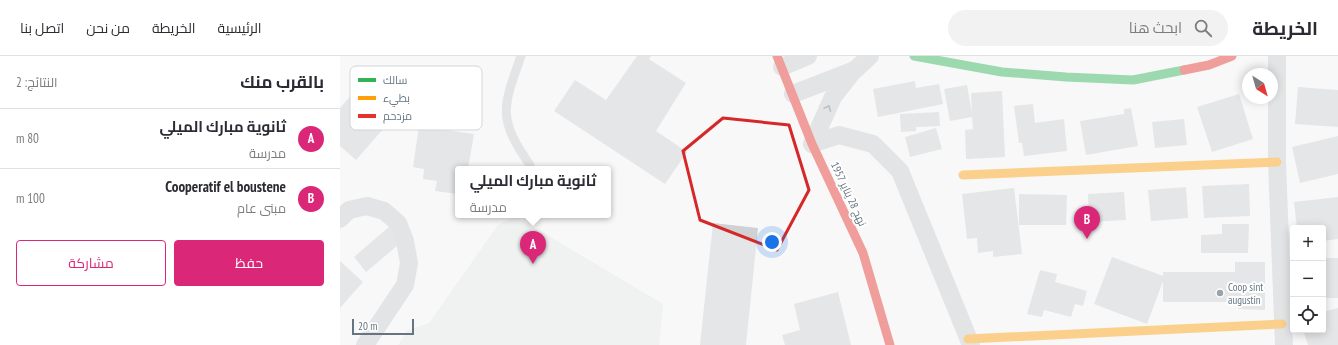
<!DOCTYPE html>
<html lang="ar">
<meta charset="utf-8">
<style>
:root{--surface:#fff;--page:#f2f2f3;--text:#2b2b33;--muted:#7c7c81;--line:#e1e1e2;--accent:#db2777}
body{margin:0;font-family:"PT Sans Narrow",Cairo,sans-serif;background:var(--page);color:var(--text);direction:rtl}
.controls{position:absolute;right:12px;bottom:12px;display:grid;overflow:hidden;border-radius:4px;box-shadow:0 2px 10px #0003}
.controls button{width:36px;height:36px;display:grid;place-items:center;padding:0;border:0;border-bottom:1px solid var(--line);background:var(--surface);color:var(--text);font:20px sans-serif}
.compass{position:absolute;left:902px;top:12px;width:36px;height:36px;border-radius:50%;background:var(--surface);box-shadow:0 2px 10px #0003;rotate:143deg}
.scale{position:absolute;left:12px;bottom:10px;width:62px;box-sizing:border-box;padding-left:4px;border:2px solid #657581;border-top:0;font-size:11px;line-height:14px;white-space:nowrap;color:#657581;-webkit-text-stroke:3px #fff;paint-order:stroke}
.you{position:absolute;left:432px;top:186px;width:14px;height:14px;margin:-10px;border:3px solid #fff;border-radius:50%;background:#1a73e8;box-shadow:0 0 0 6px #1a73e833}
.badge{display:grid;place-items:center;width:26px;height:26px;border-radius:50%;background:var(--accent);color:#fff;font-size:13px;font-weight:700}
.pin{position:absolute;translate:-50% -33px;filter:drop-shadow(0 1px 2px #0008)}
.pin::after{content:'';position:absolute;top:21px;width:14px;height:12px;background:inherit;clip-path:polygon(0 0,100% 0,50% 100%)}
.popup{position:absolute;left:115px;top:110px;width:156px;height:52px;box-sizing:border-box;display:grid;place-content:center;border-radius:4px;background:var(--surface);filter:drop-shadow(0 1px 3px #0005);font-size:13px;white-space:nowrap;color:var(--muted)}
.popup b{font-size:15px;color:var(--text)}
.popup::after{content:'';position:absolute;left:50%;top:100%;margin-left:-8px;border:8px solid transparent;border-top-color:var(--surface)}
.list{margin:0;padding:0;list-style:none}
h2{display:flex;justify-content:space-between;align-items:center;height:52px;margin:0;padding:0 16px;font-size:17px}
h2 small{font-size:13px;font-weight:400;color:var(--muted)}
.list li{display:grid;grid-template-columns:26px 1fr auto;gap:12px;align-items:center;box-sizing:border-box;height:60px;padding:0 16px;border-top:1px solid var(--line)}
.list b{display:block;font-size:15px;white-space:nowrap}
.list p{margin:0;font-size:13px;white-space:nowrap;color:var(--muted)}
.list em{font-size:13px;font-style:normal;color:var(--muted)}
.actions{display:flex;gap:8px;padding:12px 16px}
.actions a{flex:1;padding:9px 0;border:1px solid var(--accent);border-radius:4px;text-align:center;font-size:14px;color:var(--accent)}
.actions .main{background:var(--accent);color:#fff}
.icon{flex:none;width:22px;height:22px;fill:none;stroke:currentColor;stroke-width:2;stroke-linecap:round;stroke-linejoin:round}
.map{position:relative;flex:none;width:998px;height:289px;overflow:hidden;direction:ltr}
header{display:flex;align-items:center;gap:24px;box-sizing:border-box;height:56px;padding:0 20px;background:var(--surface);border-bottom:1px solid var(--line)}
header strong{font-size:19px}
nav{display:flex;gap:22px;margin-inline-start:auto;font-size:14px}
.search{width:280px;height:36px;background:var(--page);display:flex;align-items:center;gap:10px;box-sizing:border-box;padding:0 14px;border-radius:22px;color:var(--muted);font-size:15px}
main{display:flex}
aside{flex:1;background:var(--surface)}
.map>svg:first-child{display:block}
</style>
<header>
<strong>الخريطة</strong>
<div class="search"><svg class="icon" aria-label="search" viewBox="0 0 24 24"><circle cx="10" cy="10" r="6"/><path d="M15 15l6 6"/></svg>ابحث هنا</div>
<nav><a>الرئيسية</a><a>الخريطة</a><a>من نحن</a><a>اتصل بنا</a></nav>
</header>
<main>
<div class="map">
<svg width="998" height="289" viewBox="0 0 998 289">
<rect width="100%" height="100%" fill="#f8f8f8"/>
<path fill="#e7e8e8" d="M175 160 323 248 319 289H58L68 274 89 267 158 169Z"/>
<g fill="#cfd1d2">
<path d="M297 0H311L309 3 346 27 316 75 347 96 325 128 214 55 235 24 266 44Z"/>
<path d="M37 10 72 40 16 104 0 90V52Z"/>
<path d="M575 25 576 32 599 28 603 48 538 61 533 33Z"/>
<path d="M627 29 632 57 631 37 662 35 665 101 626 103 625 74 633 73 632 61 610 65 604 33Z"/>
<path d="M958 31 998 34V71L955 68Z"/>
<path d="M899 38 913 83 872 96 857 51Z"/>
<path d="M693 48 695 67 724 63 727 95 684 100 682 87H679L674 50Z"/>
<path d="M791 52 798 90 746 99 740 65 784 58V53Z"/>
<path d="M599 56 600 70 576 71V75L561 76 560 58Z"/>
<path d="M844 63 847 89 815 92 812 66Z"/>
<path d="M79 70 134 78 128 113H118V138L95 135 97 125 83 123 84 113 73 111Z"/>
<path d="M596 72 602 93 570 101 565 81Z"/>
<path d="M998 80V118L960 127 952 91Z"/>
<path d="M909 128 910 160 864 162 862 130Z"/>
<path d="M846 131 848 162 811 165 808 134Z"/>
<path d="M674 132 682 198 653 201V195L638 197 637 182 627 183 622 138Z"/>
<path d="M784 136 786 164 749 166 748 138Z"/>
<path d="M679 138 727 139 726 169H679Z"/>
<path d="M998 141V183L983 185V172H957L954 146Z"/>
<path d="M373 167 418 172 406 289H360Z"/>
<path d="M882 168H909L908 197H861V179L882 178Z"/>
<path d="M50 170 63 185 26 216 14 201Z"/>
<path d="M772 201 823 220V216H895V206H925V254L898 253V246H823V225L807 268 754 248Z"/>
<rect x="983" y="202" width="15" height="40"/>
<path d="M0 205 23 226 0 252Z"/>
<path d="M700 214 717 218 715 226 747 235 743 250 735 248 731 261 704 254 702 261 687 258Z"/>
<path d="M498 236 511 289H445L442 279 460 274 454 248Z"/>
<path d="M998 252V289H968L963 274H983V256Z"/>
</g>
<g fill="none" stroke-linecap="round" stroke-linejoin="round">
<path stroke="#cbcdce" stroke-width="9" d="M181 0C163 51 157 62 190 109"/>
<g stroke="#cbcdce" stroke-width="18">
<path d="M937 0V106L944 289"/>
<path d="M442 11 468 0"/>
<path d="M453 38 515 14 530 0"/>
<path d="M472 88 499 79 533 88 560 115 631 289"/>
<path d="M472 88 493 41 514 14"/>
<path d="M0 163 9 154 27 150 44 155 58 167 65 185 69 207 65 229 25 289"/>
</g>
<path stroke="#30b455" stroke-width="9" d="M574 0 662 16 726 21 793 24 844 14"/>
<g stroke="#ff9f0a" stroke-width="9">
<path d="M623 119 937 106"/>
<path d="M628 283 942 268"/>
</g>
<g stroke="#e5322d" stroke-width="9">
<path d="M437 0 472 88 523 197 550 289"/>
<path d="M844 14 869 9 892 0"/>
</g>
</g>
<defs><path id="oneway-chevron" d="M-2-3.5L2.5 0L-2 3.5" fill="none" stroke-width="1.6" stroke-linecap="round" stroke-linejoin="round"/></defs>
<use stroke="#6f7e89" href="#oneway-chevron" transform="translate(488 52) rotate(-66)"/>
<path d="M0 0H998V289H0ZM383 62 449 69 469 134 437 194 360 164 343 95Z" fill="#f8f8f8" fill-opacity=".55" fill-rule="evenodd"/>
<path fill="none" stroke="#d62828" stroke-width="3" stroke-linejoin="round" d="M383 62 449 69 469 134 437 194 360 164 343 95Z"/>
<circle fill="#98a3ab" stroke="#fff" stroke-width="1.5" cx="880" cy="237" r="4"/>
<g text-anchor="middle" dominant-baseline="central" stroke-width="4" stroke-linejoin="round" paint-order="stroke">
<g font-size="11" fill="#657581" stroke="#fff">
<text transform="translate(509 138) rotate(65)">نهج 28 يناير 1957</text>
</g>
<g font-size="11" fill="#657581" stroke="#fff" text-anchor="start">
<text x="888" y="231">Coop sint<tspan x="888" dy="13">augustin</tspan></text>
</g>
</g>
<rect x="10" y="10" width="132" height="64" rx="6" fill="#fff" stroke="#d1d6d9" stroke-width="1"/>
<rect x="18" y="22" width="18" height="4" fill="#30b455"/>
<rect x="18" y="40" width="18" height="4" fill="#ff9f0a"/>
<rect x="18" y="58" width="18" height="4" fill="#e5322d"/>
<g font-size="11" fill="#657581">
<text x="43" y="28">سالك</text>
<text x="43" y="46">بطيء</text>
<text x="43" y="64">مزدحم</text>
</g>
</svg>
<div class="controls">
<button>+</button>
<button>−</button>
<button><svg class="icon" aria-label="locate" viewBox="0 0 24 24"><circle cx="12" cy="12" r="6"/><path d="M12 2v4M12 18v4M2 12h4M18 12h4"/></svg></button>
</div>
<svg class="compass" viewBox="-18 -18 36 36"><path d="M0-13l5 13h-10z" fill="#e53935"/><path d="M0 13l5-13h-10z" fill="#7c7c81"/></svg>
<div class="scale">20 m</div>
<div class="you"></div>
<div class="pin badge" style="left:193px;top:208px">A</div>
<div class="popup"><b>ثانوية مبارك الميلي</b>مدرسة</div>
<div class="pin badge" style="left:747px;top:183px">B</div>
</div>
<aside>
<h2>بالقرب منك<small>النتائج: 2</small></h2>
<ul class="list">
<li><span class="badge">A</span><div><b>ثانوية مبارك الميلي</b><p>مدرسة</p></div><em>80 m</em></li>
<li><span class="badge">B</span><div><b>Cooperatif el boustene</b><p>مبنى عام</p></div><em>100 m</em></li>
</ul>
<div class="actions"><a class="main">حفظ</a><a>مشاركة</a></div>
</aside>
</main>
